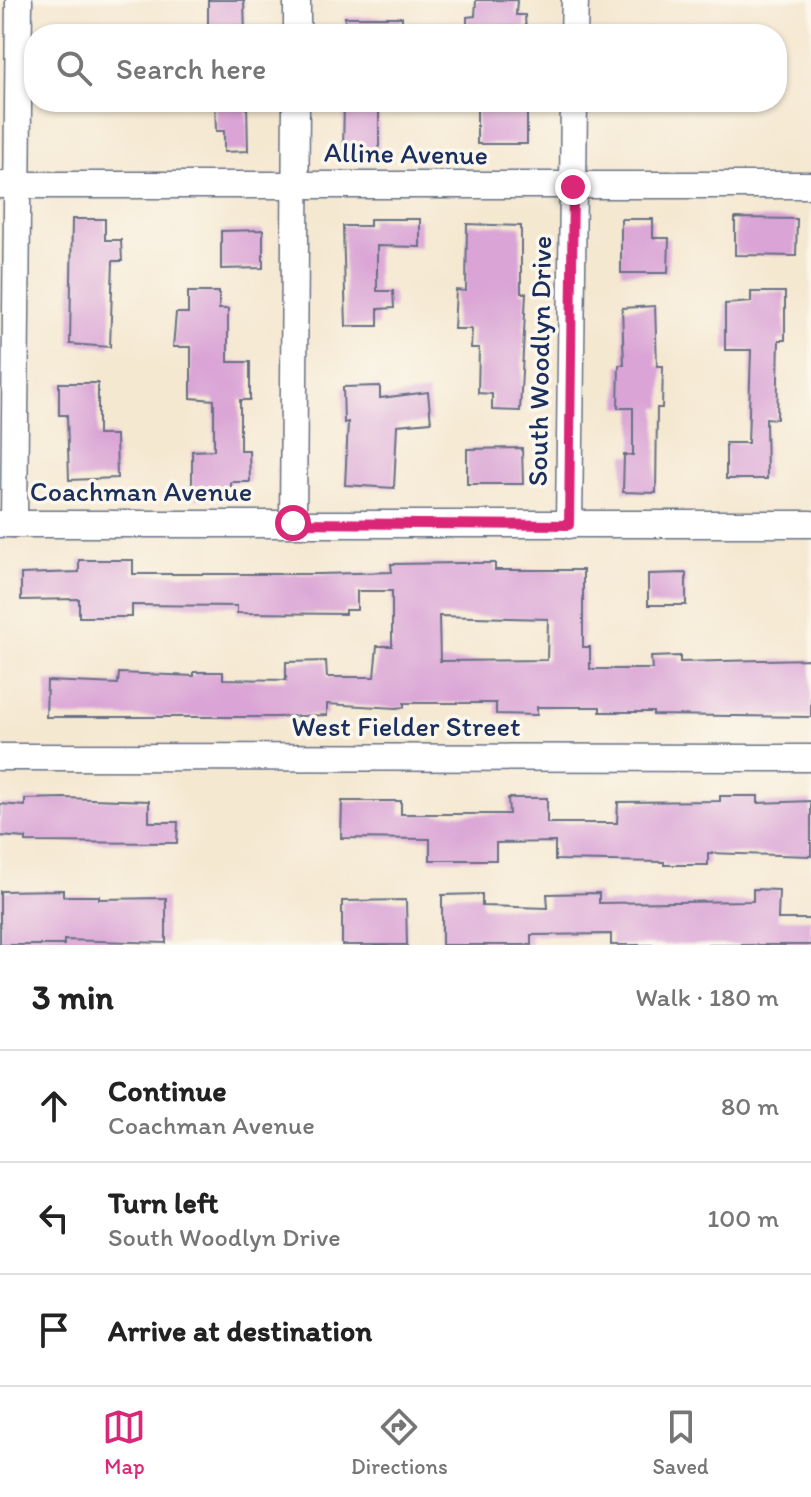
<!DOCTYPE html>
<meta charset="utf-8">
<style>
:root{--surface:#fff;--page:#f2f2f2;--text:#222;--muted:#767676;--line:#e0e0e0;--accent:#db2777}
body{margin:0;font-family:Itim,sans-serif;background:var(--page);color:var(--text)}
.stop{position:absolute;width:24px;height:24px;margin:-18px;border:6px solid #db2777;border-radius:50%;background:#fff}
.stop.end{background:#db2777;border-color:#fff;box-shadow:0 2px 8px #0008}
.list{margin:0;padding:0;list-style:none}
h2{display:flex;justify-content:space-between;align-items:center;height:104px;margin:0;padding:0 32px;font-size:34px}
h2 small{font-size:26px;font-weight:400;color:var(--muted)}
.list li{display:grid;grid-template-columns:52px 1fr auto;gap:24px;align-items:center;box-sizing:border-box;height:112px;padding:0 32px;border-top:2px solid var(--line)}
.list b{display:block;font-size:30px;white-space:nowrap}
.list p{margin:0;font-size:26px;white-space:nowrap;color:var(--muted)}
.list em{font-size:26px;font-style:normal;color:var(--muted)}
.icon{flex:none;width:44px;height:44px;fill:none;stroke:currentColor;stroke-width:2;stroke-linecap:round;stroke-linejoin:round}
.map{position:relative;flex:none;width:811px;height:945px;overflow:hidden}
.search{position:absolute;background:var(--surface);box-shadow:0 2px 6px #0004;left:24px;right:24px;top:24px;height:88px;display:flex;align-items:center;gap:20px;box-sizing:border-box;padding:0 28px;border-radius:32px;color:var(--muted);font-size:30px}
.sheet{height:440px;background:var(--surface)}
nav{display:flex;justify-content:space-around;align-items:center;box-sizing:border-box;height:112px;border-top:2px solid var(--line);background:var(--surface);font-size:22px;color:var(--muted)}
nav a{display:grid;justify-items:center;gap:4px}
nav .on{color:var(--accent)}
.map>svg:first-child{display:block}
</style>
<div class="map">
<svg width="811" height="945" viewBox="0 0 811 945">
<rect width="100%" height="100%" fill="#fbf7ec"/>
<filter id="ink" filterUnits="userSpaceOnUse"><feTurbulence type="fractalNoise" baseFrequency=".0125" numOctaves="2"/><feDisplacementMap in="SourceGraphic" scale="16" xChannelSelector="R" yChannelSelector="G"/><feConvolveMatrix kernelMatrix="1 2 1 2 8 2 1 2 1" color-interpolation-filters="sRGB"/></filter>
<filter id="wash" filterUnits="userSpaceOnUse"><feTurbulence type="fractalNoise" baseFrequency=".006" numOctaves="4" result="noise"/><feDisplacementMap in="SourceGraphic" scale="32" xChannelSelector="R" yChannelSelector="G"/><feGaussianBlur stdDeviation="1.8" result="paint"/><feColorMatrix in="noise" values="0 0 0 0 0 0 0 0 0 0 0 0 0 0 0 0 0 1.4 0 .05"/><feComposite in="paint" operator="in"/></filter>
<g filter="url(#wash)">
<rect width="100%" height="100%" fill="#f5e8d1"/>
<g id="blocks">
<g fill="#daa4d6" fill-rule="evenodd">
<path d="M208 0H244L245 34H208Z"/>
<path d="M476 0H517L516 15H525L526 34H467V17L475 16Z"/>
<rect x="345" y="17" width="57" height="17"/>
<path d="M247 102 248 151 224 152V131H216L215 104Z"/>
<path d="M344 102H379V152L343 151Z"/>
<rect x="477" y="102" width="50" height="42"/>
<path d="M735 218 797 219 796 256 735 255Z"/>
<path d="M72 219H105V240H121L122 261H113L110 347 70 344Z"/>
<path d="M370 219H420V247L377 246V291H393L394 308 378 309V326H346L343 226H370Z"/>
<path d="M621 219H653V238H669L668 273H621Z"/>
<path d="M467 224 521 226V293H526L520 411 492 410V394L478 393 479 348H471L472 329H454L456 290 466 291Z"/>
<path d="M263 230V268L221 269V231Z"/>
<path d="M188 292H219V309H228V362H250V400H240V450H249L250 482H231V498L192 499V451L214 450V400L191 398V347H173L176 313H188Z"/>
<path d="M751 292H785V340H779L777 419 766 418 767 479H726V443H748L751 350H725V304L751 302Z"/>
<path d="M655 306 657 366H663L662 408H657L656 493 623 492 624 455H633V408H618L619 365H624L622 308Z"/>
<path d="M59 383H98V435H116L117 478 69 480 67 415H59Z"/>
<path d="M380 386V398L428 392 431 422 397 425 394 488 345 485 348 422 344 423 343 387Z"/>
<path d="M522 448 523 484H467V449Z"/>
<path d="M79 560H133V574H320L392 572 391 564 463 563H495V570H583V647H590V669H652L651 657 680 656V662L811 659V717L653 715V712H600V707H537V715L496 714V703H404V707L396 708 327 704V715L276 717H46L47 681 118 684 119 673 194 676V672H223V679L286 680V662L326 661 327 677H374L377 646H392V591H357V610H345V614L237 613V606L132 605V617H79V599L21 600V574L79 572ZM439 616 548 619 547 660 440 661Z"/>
<path d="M686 573V605H648V574Z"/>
<path d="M720 796H758V803L811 801V856L708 853V865H664V862L555 860V842L496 843V860H430V839L341 838 342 801H401V814H509L508 798H547V823H617L618 802 720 801Z"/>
<path d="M63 798 149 801V822H178L177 843 26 842V838L0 836V804L25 806V799Z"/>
<path d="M753 889 779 890 778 919H811V945H611V934L531 935V945H442V895L482 894V906L548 908 547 894 599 893V903L753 901Z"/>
<path d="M63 890V896H99V899L166 898V943L64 940V945H0V891Z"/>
<path d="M406 900 407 945H342V901Z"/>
</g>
</g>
</g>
<g filter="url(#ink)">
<use href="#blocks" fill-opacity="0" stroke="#677086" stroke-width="2"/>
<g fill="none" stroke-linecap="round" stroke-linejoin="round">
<defs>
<g id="street">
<path d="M297 34V0"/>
<path d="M574 34 575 0"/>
<path d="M0 185H811"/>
<path d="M293 523 296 102"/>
<path d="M0 524H811"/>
<path d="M14 524 19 0"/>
<path d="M569 525 574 102"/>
<path d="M0 757 811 758"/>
</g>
</defs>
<use href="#street" stroke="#677086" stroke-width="29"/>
<use href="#street" stroke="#fff" stroke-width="26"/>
</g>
</g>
<g fill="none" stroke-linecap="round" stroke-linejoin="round" filter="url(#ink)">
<path stroke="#db2777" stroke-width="10" d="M293 523 569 525 573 187"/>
</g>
<g text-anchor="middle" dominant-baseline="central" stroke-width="7" stroke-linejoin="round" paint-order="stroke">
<g font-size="28" fill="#1b2f5e" stroke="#fbf7ec">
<text transform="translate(406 153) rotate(1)">Alline Avenue</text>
<text transform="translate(539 361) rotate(-89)">South Woodlyn Drive</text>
<text x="141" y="491">Coachman Avenue</text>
<text x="406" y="726">West Fielder Street</text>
</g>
</g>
</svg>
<div class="stop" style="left:293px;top:523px"></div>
<div class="stop end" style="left:573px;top:187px"></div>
<div class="search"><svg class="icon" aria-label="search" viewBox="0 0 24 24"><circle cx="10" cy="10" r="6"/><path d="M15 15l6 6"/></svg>Search here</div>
</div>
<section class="sheet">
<h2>3 min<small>Walk · 180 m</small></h2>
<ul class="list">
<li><svg class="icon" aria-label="ahead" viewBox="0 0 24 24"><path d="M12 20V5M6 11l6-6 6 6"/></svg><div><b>Continue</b><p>Coachman Avenue</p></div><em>80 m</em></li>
<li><svg class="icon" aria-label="left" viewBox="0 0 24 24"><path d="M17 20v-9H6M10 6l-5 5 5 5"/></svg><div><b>Turn left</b><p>South Woodlyn Drive</p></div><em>100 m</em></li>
<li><svg class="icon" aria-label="arrive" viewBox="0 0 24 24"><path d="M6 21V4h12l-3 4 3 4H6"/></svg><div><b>Arrive at destination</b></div></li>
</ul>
</section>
<nav>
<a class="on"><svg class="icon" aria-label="map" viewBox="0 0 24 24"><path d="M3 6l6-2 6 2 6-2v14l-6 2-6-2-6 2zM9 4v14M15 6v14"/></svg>Map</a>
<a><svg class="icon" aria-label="directions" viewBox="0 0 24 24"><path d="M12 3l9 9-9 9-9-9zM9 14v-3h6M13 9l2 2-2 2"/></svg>Directions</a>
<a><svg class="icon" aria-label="saved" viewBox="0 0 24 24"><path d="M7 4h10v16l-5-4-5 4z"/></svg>Saved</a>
</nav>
